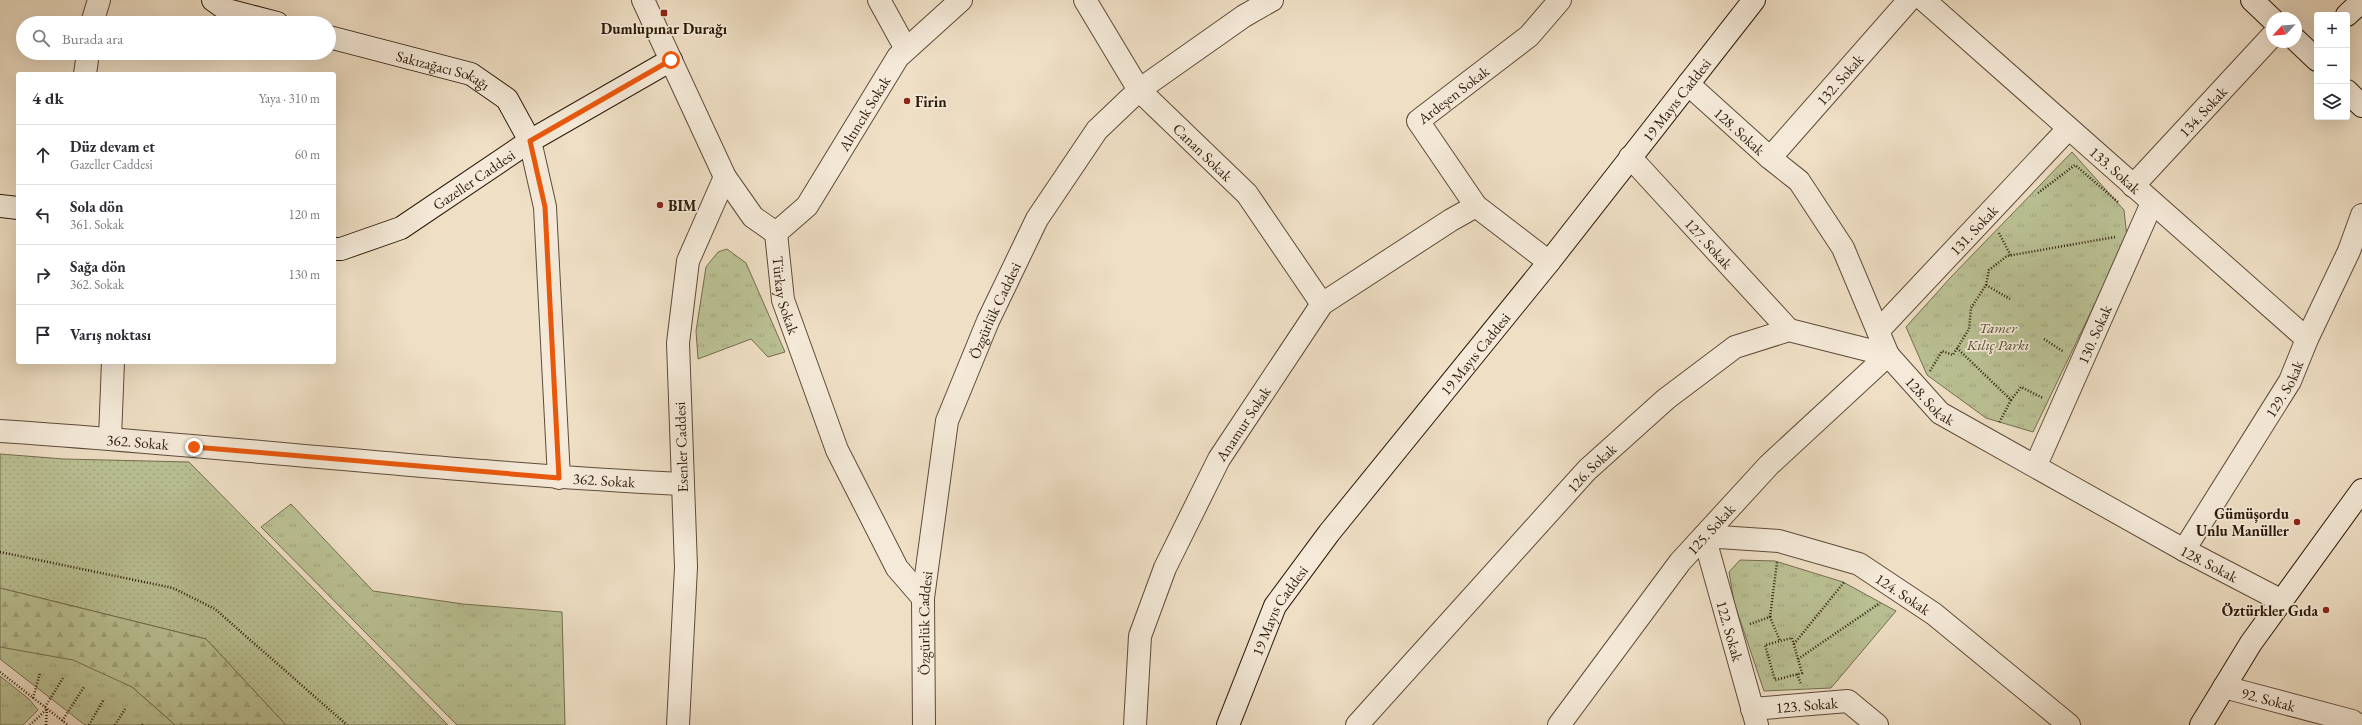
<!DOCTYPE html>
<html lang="tr">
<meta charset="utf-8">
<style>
:root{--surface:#fff;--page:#f2f2f3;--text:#2b2b33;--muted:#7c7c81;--line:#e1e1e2}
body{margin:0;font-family:"EB Garamond",serif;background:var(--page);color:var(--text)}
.controls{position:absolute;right:12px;top:12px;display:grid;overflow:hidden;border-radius:4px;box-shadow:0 4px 16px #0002}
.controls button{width:36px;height:36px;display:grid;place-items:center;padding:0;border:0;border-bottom:1px solid var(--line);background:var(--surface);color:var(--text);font:20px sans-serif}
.compass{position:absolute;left:2266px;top:12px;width:36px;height:36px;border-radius:50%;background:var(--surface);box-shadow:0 4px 16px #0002;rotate:244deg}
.stop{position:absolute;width:12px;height:12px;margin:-9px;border:3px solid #ea580c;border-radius:50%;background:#fff}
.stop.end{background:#ea580c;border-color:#fff;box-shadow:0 1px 4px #0008}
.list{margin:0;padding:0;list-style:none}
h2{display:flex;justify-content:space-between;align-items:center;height:52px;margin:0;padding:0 16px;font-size:17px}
h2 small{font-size:13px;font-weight:400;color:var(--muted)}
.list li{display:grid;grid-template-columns:26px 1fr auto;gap:12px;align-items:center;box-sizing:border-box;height:60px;padding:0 16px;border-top:1px solid var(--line)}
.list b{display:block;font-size:15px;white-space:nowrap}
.list p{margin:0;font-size:13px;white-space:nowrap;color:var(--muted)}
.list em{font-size:13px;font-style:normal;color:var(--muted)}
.icon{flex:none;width:22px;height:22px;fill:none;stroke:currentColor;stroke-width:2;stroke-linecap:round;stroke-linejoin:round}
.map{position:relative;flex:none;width:2362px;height:725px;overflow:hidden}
.search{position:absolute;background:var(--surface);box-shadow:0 4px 16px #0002;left:16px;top:16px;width:320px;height:44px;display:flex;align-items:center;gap:10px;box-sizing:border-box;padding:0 14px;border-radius:22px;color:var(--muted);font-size:15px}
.panel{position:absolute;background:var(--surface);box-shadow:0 4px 16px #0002;left:16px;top:72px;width:320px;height:292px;border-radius:4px}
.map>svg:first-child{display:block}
</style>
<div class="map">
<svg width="2362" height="725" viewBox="0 0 2362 725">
<defs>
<pattern id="grass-dots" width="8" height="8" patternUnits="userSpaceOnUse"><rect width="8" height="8" fill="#bac194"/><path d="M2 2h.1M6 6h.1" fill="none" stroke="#a0a57e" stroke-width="1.8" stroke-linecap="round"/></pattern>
<pattern id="forest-firs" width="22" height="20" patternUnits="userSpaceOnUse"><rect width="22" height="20" fill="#bac194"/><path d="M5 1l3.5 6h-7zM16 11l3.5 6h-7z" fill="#a0a57e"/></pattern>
<pattern id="park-tufts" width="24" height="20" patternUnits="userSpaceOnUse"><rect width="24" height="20" fill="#bac194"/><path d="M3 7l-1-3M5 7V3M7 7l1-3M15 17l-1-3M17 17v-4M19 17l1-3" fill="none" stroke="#a0a57e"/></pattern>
</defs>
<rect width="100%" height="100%" fill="#efdfc5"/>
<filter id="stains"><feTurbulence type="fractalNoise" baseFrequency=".005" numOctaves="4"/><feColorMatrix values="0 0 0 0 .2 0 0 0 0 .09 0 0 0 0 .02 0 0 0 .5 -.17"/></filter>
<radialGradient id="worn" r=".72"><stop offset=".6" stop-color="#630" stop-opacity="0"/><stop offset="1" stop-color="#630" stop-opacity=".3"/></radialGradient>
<path fill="url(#grass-dots)" stroke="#746e4f" d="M0 454 64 459 189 462 448 725H286L206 639 0 588Z"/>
<path fill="url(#forest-firs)" stroke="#746e4f" d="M0 588 206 639 286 725H175L132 687 0 647Z"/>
<g fill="url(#park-tufts)" stroke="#746e4f">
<path d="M2072 152 2124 210 2127 237 2033 432 1986 418 1927 375 1906 327 1951 277Z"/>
<path d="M727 249 746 263 785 352 768 357 751 339 698 359 696 331 706 267 718 252Z"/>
<path d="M291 504 373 591 463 604 562 612 565 725H457L261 527Z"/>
<path d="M1740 560 1775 561 1843 582 1896 611 1831 688 1764 691 1734 602 1729 572Z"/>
<path d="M0 647 73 660 132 687 175 725H85L0 659Z"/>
<path d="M0 676 29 699 38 710 23 725H0Z"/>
</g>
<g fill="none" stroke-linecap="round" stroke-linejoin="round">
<defs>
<g id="street">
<path id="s1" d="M643 0 725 177 753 217 776 233 783 300 837 450 897 568 923 598"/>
<path d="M879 0 906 49"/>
<path id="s2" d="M1085 0 1139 90 1247 194 1322 304"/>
<path id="s3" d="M1924 0 2307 339"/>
<path d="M92 23 99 0"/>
<path d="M85 74 88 53"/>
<path id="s4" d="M1688 84 1770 158 1799 181 1843 248 1888 355 1940 413 2184 550 2282 601"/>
<path d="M530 141 545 207 559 478"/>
<path id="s5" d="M1630 157 1789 330"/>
<path id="s6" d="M1770 158 1909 0"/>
<path id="s7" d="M2133 186 2272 36"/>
<path id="s8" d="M776 233 807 206 898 57 961 0"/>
<path id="s9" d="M1549 262 1476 206 1418 121 1529 36 1560 0"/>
<path id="s10" d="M1878 331 2068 129"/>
<path id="s11" d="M0 431C227 446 454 473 682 484"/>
<path d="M110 438 113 362"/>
<path id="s12" d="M2036 465 2152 203"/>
<path id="s13" d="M2184 550 2290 381 2307 339 2349 251 2362 215"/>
<path id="s14" d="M2224 687 2352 721 2358 725"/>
<path id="s15" d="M1752 709 1848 701 1877 725"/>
<path d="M678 725 686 567 678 343 688 261 725 177"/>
<path id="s16" d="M924 725 923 598 947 421 988 321 1037 219 1097 130 1139 90 1244 16 1272 0"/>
<path id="s17" d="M1135 725 1140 636 1165 568 1219 459 1322 304 1451 220 1476 206"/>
<path id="s18" d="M1357 725 1587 470 1666 399 1735 347 1789 330 1888 355"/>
<path id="s19" d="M1559 725 1680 562 1769 465 1888 355"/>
<path id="s20" d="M1757 725 1704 536 1779 541 1859 564 1934 614 2069 725"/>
</g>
<g id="secondary">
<path d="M213 0 227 10 277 23"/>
<path d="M2252 0 2272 19"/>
<path d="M2347 15 2362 1"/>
<path id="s21" d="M329 37 471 74 507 99 530 141"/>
<path d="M2296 40 2317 60"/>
<path d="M2347 91 2362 106"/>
<path d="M0 206 18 208"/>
<path id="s22" d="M334 249H341L401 228 530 141 671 60"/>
<path id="s23" d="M1228 725 1275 606 1329 533 1549 262 1754 0"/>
<path d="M2201 725 2251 643 2362 490"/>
</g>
</defs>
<use href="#street" stroke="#5e4b39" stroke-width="24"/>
<use href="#secondary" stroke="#2d1a0a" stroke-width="24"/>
<g stroke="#2d1a0a" stroke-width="2.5" stroke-dasharray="1 2" stroke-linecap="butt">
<path d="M2038 193 2075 165 2118 202"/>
<path d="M1999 233 2011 256"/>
<path d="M1986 285 2010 299"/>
<path d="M2044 339 2064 352"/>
<path d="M1957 348 2011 400 1999 423"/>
<path d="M1930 371 1942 351 1953 355 1969 329 1971 308 1986 285 1989 270 2007 256 2115 237"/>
<path d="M2011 400 2021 387 2043 398"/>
<path d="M0 552 173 588 215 609 347 725"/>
<path d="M1770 617 1777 562"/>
<path d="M1750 624 1770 617 1780 641"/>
<path d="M1792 638 1802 673 1775 680 1765 645Z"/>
<path d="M1794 644 1845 581"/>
<path d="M1798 659 1880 603"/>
<path d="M0 672 68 725"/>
<path d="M1797 674 1801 684"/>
<path d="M33 698 40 673"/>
<path d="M45 707 63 678"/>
<path d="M62 721 84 687"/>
<path d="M30 725 47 709"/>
<path d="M46 725 47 709"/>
<path d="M89 725 104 699"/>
<path d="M115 725 125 709"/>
<path d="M142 725 143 724"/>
</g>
<use href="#street" stroke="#f5ead9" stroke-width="22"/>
<use href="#secondary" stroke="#f5ead9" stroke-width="22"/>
</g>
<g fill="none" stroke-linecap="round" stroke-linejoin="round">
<path stroke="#ea580c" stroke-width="5" d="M194 447 559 478 545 207 530 141 671 60"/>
</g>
<g fill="#8f2418" stroke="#f5ead9" stroke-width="1.5">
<rect x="660" y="9" width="8" height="8" rx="2"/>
<circle cx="907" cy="101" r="4"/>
<circle cx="660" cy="205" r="4"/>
<circle cx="2297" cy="522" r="4"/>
<circle cx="2326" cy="610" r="4"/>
</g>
<g text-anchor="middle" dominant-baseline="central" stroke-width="3.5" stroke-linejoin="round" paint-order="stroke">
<g font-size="15" font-weight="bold" fill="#2d1a0a" stroke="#f5ead9" text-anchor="start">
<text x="664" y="28" text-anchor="middle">Dumlupınar Durağı</text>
<text x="915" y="101">Firin</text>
<text x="668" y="205">BIM</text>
<text x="2289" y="513" text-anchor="end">Gümüşordu<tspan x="2289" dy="17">Unlu Manüller</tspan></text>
<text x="2318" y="610" text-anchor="end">Öztürkler Gıda</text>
</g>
<g font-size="15" fill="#2d1a0a" stroke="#f5ead9">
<text stroke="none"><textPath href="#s21" startOffset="119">Sakızağacı Sokağı</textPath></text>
<text stroke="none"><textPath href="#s6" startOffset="105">132. Sokak</textPath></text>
<text stroke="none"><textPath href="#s9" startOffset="239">Ardeşen Sokak</textPath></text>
<text stroke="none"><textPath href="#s23" startOffset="774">19 Mayıs Caddesi</textPath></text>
<text stroke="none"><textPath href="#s7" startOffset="102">134. Sokak</textPath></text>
<text stroke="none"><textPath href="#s8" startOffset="150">Altıncık Sokak</textPath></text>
<text stroke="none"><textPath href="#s4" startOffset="70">128. Sokak</textPath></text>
<text stroke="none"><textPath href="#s2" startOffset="194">Canan Sokak</textPath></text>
<text stroke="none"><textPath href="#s3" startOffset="256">133. Sokak</textPath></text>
<text stroke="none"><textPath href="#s22" startOffset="158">Gazeller Caddesi</textPath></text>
<text stroke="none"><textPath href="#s10" startOffset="139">131. Sokak</textPath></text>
<text stroke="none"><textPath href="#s5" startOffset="117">127. Sokak</textPath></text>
<text stroke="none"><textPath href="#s1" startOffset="335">Türkay Sokak</textPath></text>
<text stroke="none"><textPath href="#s16" startOffset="426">Özgürlük Caddesi</textPath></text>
<text stroke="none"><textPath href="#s12" startOffset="143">130. Sokak</textPath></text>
<text stroke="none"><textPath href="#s23" startOffset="450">19 Mayıs Caddesi</textPath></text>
<text stroke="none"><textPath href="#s13" startOffset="190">129. Sokak</textPath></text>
<text stroke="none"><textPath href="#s4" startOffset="406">128. Sokak</textPath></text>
<text stroke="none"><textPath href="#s17" startOffset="326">Anamur Sokak</textPath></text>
<text stroke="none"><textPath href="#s11" startOffset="138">362. Sokak</textPath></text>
<text transform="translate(681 447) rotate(-92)">Esenler Caddesi</text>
<text stroke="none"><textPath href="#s18" startOffset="348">126. Sokak</textPath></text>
<text stroke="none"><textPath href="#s11" startOffset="606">362. Sokak</textPath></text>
<text stroke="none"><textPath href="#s19" startOffset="248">125. Sokak</textPath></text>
<text stroke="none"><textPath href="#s4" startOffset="730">128. Sokak</textPath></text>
<text stroke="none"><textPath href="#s20" startOffset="408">124. Sokak</textPath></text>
<text stroke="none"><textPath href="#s23" startOffset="126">19 Mayıs Caddesi</textPath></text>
<text stroke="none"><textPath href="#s16" startOffset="102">Özgürlük Caddesi</textPath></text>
<text transform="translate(1730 631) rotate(74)">122. Sokak</text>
<text stroke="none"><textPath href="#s14" startOffset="46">92. Sokak</textPath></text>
<text stroke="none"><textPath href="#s15" startOffset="55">123. Sokak</textPath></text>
</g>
<g font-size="15" font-style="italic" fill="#574c33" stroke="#f5ead9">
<text x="1998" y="327">Tamer<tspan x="1998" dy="17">Kılıç Parkı</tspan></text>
</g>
</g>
<rect width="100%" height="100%" filter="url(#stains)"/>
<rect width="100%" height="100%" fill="url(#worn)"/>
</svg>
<div class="controls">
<button>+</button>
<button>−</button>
<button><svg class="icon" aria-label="layers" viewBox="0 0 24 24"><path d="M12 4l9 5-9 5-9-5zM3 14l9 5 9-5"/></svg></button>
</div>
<svg class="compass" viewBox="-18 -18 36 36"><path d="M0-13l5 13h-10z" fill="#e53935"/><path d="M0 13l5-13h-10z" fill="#7c7c81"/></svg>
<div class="stop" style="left:671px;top:60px"></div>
<div class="stop end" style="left:194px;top:447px"></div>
<div class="search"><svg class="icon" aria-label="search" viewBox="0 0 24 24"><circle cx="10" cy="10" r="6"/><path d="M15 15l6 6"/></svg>Burada ara</div>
<section class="panel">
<h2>4 dk<small>Yaya · 310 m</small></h2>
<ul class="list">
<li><svg class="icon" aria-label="ahead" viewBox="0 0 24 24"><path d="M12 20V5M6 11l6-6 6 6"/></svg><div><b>Düz devam et</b><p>Gazeller Caddesi</p></div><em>60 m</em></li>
<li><svg class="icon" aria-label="left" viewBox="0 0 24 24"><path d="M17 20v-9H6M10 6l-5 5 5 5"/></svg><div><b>Sola dön</b><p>361. Sokak</p></div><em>120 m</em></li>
<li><svg class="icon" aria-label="right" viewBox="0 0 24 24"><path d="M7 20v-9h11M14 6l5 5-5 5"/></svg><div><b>Sağa dön</b><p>362. Sokak</p></div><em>130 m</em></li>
<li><svg class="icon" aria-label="arrive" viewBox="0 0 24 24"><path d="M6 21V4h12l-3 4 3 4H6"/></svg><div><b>Varış noktası</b></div></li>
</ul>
</section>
</div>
